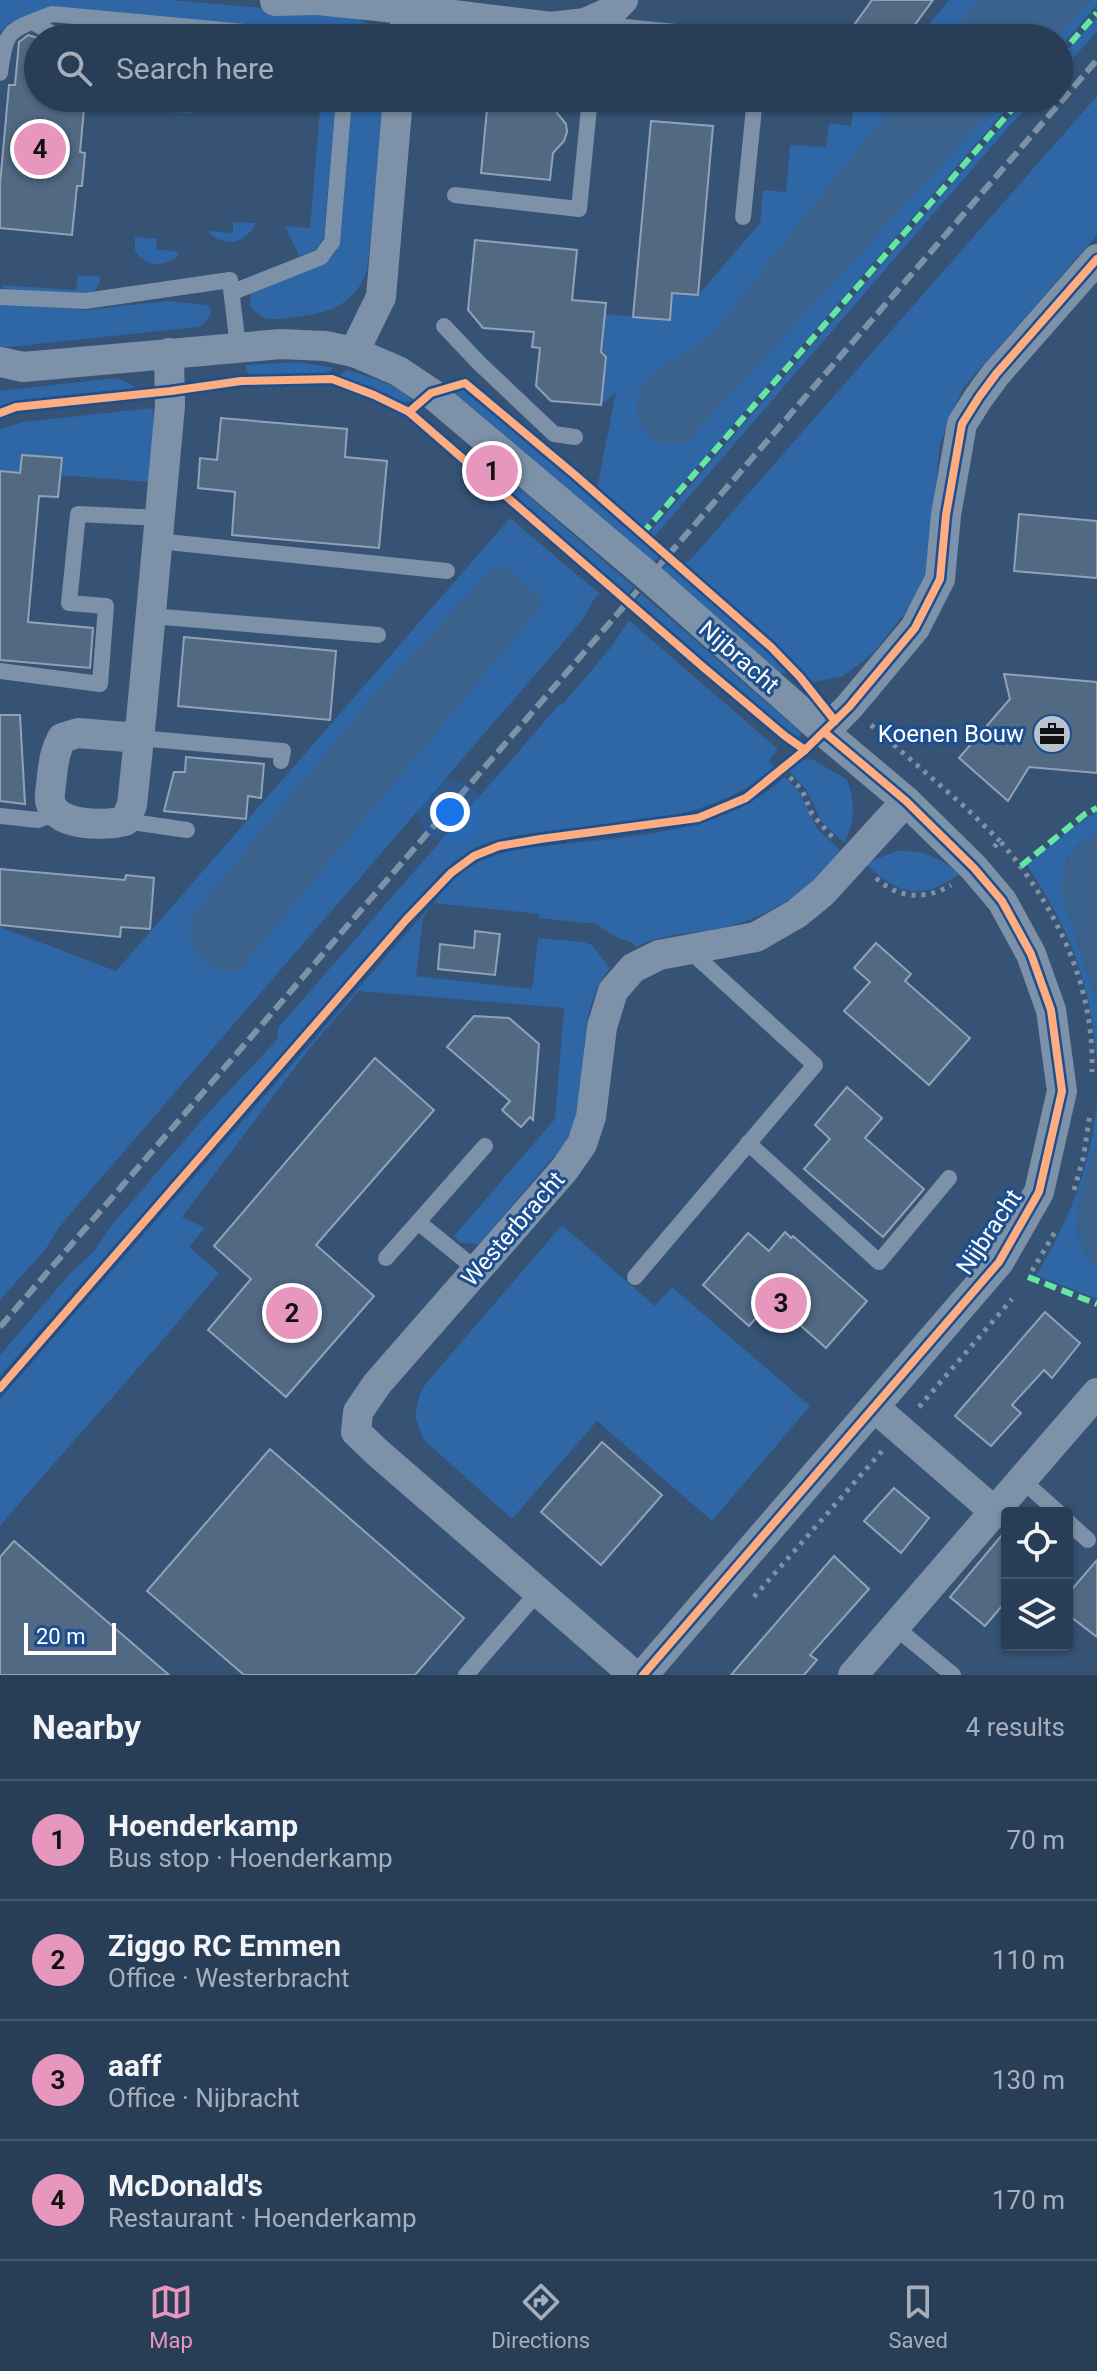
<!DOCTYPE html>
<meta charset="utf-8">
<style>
:root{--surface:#283e57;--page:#30455d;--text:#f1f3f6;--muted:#a5aeba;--line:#44576d;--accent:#e797bd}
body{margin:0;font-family:Roboto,sans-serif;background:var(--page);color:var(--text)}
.controls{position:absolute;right:24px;bottom:24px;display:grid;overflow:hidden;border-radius:8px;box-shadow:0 2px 6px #0004}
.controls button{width:72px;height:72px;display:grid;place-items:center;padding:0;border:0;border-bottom:2px solid var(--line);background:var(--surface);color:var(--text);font:40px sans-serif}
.scale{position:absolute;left:24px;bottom:20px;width:92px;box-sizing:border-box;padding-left:8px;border:4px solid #fff;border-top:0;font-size:22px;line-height:28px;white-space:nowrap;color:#fff;-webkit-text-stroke:6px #1b4f8f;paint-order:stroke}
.you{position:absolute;left:450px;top:812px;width:28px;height:28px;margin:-20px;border:6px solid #fff;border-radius:50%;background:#1a73e8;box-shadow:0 0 0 12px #1a73e833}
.badge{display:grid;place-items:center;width:52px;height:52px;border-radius:50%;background:var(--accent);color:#111;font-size:26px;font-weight:700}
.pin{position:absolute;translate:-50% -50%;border:4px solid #fff;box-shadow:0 2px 8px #0006}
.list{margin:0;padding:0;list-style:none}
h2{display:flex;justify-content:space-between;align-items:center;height:104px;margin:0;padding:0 32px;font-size:34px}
h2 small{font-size:26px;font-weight:400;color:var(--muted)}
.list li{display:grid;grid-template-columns:52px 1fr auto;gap:24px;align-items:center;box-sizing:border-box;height:120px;padding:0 32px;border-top:2px solid var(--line)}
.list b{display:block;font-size:30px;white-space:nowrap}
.list p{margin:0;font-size:26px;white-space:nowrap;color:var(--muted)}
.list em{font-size:26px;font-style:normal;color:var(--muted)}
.icon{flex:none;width:44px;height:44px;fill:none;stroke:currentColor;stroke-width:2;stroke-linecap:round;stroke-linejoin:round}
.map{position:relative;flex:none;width:1097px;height:1675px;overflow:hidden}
.search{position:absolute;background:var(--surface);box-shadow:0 2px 6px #0004;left:24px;right:24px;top:24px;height:88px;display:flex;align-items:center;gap:20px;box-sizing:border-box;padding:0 28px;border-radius:44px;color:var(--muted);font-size:30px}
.sheet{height:584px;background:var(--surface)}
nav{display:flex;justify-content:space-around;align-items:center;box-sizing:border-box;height:112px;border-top:2px solid var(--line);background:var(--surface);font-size:22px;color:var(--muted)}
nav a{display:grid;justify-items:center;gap:4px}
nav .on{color:var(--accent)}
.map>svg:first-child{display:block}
</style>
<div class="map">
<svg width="1097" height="1675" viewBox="0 0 1097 1675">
<rect width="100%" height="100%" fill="#365274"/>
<g fill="#2f66a5">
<path d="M0 0H171L342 15C360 18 372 23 383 38H350L344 35 59 9 10 23 0 32Z"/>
<path d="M949 0H1097V5L1059 49V38H918Z"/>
<path d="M1097 17V31L1059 75V60Z"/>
<path d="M1097 96V235L963 388 940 444 929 557 923 582 908 609 873 653 857 666 841 677 813 682 763 632 684 564 690 560Z"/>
<path d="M170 98C180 101 187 103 191 113L189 114 144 108 152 101Z"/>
<path d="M321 98H336L324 235C320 248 313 253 299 256L285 226 310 228Z"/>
<path d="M351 98H385L367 271C353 308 325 314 289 318 272 320 260 321 250 305L251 292 329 260 337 250Z"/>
<path d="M855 98H1016L643 529 597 488 616 393 601 405 606 357 601 352 605 314 670 320 672 293 698 295 760 223 763 190 786 192 790 145 826 147 829 123 851 126Z"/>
<path d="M1026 98H1038L1012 123 653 538 648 534Z"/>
<path d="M233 222 256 223C246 243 227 248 210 234L209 231 233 233Z"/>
<path d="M135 237 157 239 156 249 178 252 177 256C163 268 146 267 135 251Z"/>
<path d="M78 275 101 277C99 284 97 290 90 293 76 300 23 290 5 289L0 285 76 290Z"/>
<path d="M168 301 206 305 210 307 211 313 203 325 197 327 0 348V303L86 310Z"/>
<path d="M298 362 331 367 333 369 323 376H253L247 372 246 365Z"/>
<path d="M347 370C369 376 397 385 413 401L401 403 366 388 338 379V376Z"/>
<path d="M115 378 125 381 136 388 33 399 0 407V391Z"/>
<path d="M462 386 660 556 653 564 454 392 455 389Z"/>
<path d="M152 408 154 417 149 482 60 475 61 458 23 455 20 473 0 471V429L24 422Z"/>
<path d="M492 468 496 470 497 469 634 587 627 595 487 474Z"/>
<path d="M510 518 600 594 594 599 584 618 96 1184 60 1226 45 1250 0 1300V927L116 971Z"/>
<path d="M668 563 757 640 787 674 779 673 661 571Z"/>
<path d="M642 594 801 732 800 736 796 737 774 723 634 602Z"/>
<path d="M629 620 778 749 769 761 774 767C712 823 629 820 550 831 528 834 505 836 484 844 466 851 453 862 439 875L0 1376V1355L69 1275 95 1250 111 1226 208 1113 272 1045 278 1037V1028L558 706 564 703 611 647Z"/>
<path d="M805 759 814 760 847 780C856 802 855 822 844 843L822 822 805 788 789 771Z"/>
<path d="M785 777 798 790 817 828 840 850C810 893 761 923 709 930 683 934 660 935 636 947L633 943 616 937 596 924 539 918V914L433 903C443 890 454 878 468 868 493 851 526 848 555 845 636 835 722 834 785 777Z"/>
<path d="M1097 812V833L1077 846 1066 860 1062 896 1097 1003V1065C1092 985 1071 932 1027 865L1079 823Z"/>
<path d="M897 851C922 850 941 857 959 874 923 901 898 895 867 865L874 860Z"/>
<path d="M431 905 423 918 416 976 532 989 538 938 583 942 592 945 610 968C569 1017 596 1089 565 1143L479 1244 461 1243 454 1236 555 1119 564 1008 359 991 309 1049 182 1217 205 1228 189 1247 219 1273C148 1360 72 1441 0 1526V1399Z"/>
<path d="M1097 1099C1097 1113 1097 1129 1097 1143 1089 1189 1056 1227 1097 1267V1299L1036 1275C1069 1222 1093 1162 1097 1099Z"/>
<path d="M562 1225 655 1306 672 1287 810 1406 712 1521 597 1421 512 1519 423 1439 415 1416 420 1393 427 1382Z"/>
</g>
<g fill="#3b618d">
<path d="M978 0H1091L1057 38H946Z"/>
<path d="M898 98H1003L688 441C672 447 662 446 649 434 640 427 637 419 637 407 638 368 684 357 710 337Z"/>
<path d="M505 567 540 597 541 606 241 968C217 982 188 953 190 928 191 921 194 915 197 909L384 683 493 569Z"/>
<path d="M1097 833V1003L1062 896C1059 866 1070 847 1097 833Z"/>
<path d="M1097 1142V1267C1059 1231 1085 1185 1097 1142Z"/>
</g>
<g fill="#526984" stroke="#92a2b6" stroke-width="2">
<path d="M872 0H933L905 38H871L854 25Z"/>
<path d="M28 35 38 38V98H85L80 152 85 153 82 186H77L72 235 0 228V184L9 85H15L19 42Z"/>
<path d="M488 98H558L557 113 566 124 567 132 564 141 553 153 550 180 481 173Z"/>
<path d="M651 121 713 126 698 295 672 293 670 320 633 317Z"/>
<path d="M475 240 577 250 572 300 606 303 601 352 606 357 601 405 551 401 536 386 540 348 532 347 534 332 483 328 468 310Z"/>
<path d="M221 418 347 429 345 457 387 461 379 548 232 535 235 492 198 488 200 458 217 460Z"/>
<path d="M22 455 62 458 58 497 39 496 28 622 93 628 90 668 0 660V471L20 473Z"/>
<path d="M1019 514 1097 521V578L1014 571Z"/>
<path d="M184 637 336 651 330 720 178 706Z"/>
<path d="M1004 674 1097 682V773L1029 767 1008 801 959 758 1010 699Z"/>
<path d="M0 715H20L25 804 0 801Z"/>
<path d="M186 757 264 764 261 798 248 796 246 819 164 811 174 772H185Z"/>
<path d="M0 869 125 880 126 875 154 878 150 929 121 927 120 937 0 925Z"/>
<path d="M475 931 500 934 495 975 438 969 440 944 474 948Z"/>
<path d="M876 943 911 974 905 981 970 1038 929 1085 844 1011 870 982 854 968Z"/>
<path d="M474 1016 509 1018 539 1044 533 1120 530 1117 521 1127 502 1110 510 1101 447 1047Z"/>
<path d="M375 1058 434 1110 316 1245 374 1296 286 1397 208 1330 251 1279 214 1246Z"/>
<path d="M847 1087 882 1118 865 1138 924 1189 883 1237 804 1169 830 1139 815 1125Z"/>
<path d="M785 1232 791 1238 793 1236 867 1301 826 1348 772 1300 749 1326 703 1285 748 1233 769 1251Z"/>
<path d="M1045 1312 1080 1343 1052 1378 1044 1370 1012 1405 1021 1413 991 1446 955 1416Z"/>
<path d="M602 1442 662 1495 601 1565 541 1512Z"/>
<path d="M270 1449 464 1618 415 1675H244L147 1591Z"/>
<path d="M894 1488 929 1518 901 1553 864 1521Z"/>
<path d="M1007 1529V1600L985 1626 950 1597Z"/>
<path d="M14 1541 169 1675H0V1557Z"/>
<path d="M834 1556 869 1589 810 1655 817 1660 804 1675H731Z"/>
<path d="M1097 1560V1637L1067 1614V1595Z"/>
</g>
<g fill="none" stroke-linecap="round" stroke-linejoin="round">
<g stroke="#7d92a8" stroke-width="5" stroke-dasharray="4 6" stroke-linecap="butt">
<path d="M871 725 965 807 1000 841"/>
<path d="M783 770 802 790 812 814 834 839"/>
<path d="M994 847 1000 841C1055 905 1095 985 1092 1072"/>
<path d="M876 878C898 899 927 900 951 885"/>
<path d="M1074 1190 1083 1159 1090 1114"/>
<path d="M1032 1271 1055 1232"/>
<path d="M919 1407 1012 1299"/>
<path d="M754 1597 882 1451"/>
</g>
<g stroke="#7d92a8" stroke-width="16">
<path d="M33 22 59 38"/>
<path d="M594 24 737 38"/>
<path d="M119 38 140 22"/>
<path d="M0 73C6 26 10 31 52 14L308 38"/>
<path d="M455 195 579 209 590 98"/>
<path d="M743 217 755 98"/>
<path d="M233 292 321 257 332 242 344 98"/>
<path d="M0 297 85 301 230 280 238 347"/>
<path d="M444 326 479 363 554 434 575 437"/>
<path d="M158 541 447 571"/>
<path d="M151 616 378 635"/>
<path d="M0 671 100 684 106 606 69 603 78 514 160 518"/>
<path d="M139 738 283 751 281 761"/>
<path d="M0 816 38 820 57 813"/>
<path d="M125 821 187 830"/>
<path d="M748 1143 879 1262 949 1178"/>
<path d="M386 1258 418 1222"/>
<path d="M477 1270 418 1222 485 1146"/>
<path d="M635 1277 815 1065 688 949"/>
<path d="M1022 1480 1059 1513"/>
<path d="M1067 1521 1088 1540"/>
<path d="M895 1627 953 1675"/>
<path d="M466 1675 538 1592"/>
</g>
<g stroke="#7d92a8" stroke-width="30">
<path d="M318 0 406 9"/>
<path d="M275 1 314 0"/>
<path d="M404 38 406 9 551 27 585 23 612 11 623 0"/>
<path d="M354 352 381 297 398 98"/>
<path d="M0 362 23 367 281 344 325 346 354 352 398 371 431 393 649 577 824 732 906 801 974 868 1002 901 1031 954 1051 1010 1062 1091 1039 1192 999 1262 643 1675"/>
<path d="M824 732 849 707 915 628 940 579 946 515 962 424 979 397 996 374 1097 259"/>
<path d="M139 738 78 733 62 738C55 751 54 760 52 775 52 782 49 793 50 801 55 827 106 826 125 821L132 805 142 710 170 406 169 353"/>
<path d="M874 1407 995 1512"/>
<path d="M634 1675 378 1453 356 1432 358 1412 377 1384 564 1170 582 1144 591 1117 602 1027 613 991 633 968 659 955 756 937 796 914 823 892 906 801"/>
<path d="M853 1675 1097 1393"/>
</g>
<path stroke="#7e92a7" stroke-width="6" stroke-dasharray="14 6" stroke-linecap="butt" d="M0 1327 1097 60"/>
<g stroke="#66e7a1" stroke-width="6" stroke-dasharray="12 6" stroke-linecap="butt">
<path d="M1059 56 1097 13"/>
<path d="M642 534 1022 98"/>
<path d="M1021 866 1085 814 1097 808"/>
<path d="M1028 1277 1097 1304"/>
</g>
<defs>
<g id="cycleway">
<path d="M409 412 431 393 465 383 575 475 771 647 800 677 835 721"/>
<path d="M0 413 16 407 171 391 241 381 332 379 374 395 409 412 703 667 785 736 805 750"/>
<path d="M0 1388 406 920 451 873 474 856 499 846 540 839 698 818 746 798 805 750 849 707 915 628 940 579 946 515 962 424 979 397 996 374 1097 259"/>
<path d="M643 1675 999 1262 1039 1192 1062 1091 1051 1010 1031 954 1002 901 974 868 906 801 824 732"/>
</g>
</defs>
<use href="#cycleway" stroke="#1b4f8f" stroke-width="13"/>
<use href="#cycleway" stroke="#ffac80" stroke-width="8"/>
</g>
<defs>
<symbol id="office-disc" viewBox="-11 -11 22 22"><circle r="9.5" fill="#b9c2ce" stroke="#1b4f8f"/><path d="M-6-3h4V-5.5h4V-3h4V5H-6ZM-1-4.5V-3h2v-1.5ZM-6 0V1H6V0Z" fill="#111"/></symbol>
</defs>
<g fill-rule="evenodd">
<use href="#office-disc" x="1030" y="712" width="44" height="44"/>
</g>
<g text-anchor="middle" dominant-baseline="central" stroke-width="6" stroke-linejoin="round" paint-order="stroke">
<g font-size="24" fill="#fff" stroke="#1b4f8f">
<text transform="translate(739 657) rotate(41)">Nijbracht</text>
<text transform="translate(513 1229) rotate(-49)">Westerbracht</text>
<text transform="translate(989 1232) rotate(-56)">Nijbracht</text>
</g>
<g font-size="24" fill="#fff" stroke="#1b4f8f" text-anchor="end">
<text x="1024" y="734">Koenen Bouw</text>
</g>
</g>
</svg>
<div class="controls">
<button><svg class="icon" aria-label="locate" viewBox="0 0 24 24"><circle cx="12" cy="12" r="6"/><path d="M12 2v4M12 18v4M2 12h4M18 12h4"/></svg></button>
<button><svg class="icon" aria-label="layers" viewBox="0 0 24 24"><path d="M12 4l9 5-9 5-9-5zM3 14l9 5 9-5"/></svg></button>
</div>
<div class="scale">20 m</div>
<div class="you"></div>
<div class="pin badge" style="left:492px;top:471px">1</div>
<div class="pin badge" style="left:292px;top:1313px">2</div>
<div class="pin badge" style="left:781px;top:1303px">3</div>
<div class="pin badge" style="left:40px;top:149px">4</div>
<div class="search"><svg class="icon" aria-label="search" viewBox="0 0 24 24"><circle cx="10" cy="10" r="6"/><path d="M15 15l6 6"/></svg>Search here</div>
</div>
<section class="sheet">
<h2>Nearby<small>4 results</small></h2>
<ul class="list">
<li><span class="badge">1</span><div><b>Hoenderkamp</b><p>Bus stop · Hoenderkamp</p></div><em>70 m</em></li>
<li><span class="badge">2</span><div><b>Ziggo RC Emmen</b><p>Office · Westerbracht</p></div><em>110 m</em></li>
<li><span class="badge">3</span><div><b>aaff</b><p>Office · Nijbracht</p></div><em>130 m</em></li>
<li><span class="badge">4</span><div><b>McDonald's</b><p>Restaurant · Hoenderkamp</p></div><em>170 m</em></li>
</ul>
</section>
<nav>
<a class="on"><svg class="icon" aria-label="map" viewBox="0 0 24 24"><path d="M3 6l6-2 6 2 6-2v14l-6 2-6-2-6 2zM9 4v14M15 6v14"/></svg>Map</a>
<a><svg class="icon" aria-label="directions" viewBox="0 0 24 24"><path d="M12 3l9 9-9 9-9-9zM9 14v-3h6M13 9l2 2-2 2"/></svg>Directions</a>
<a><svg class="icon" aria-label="saved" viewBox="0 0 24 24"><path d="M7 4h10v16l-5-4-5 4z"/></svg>Saved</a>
</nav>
